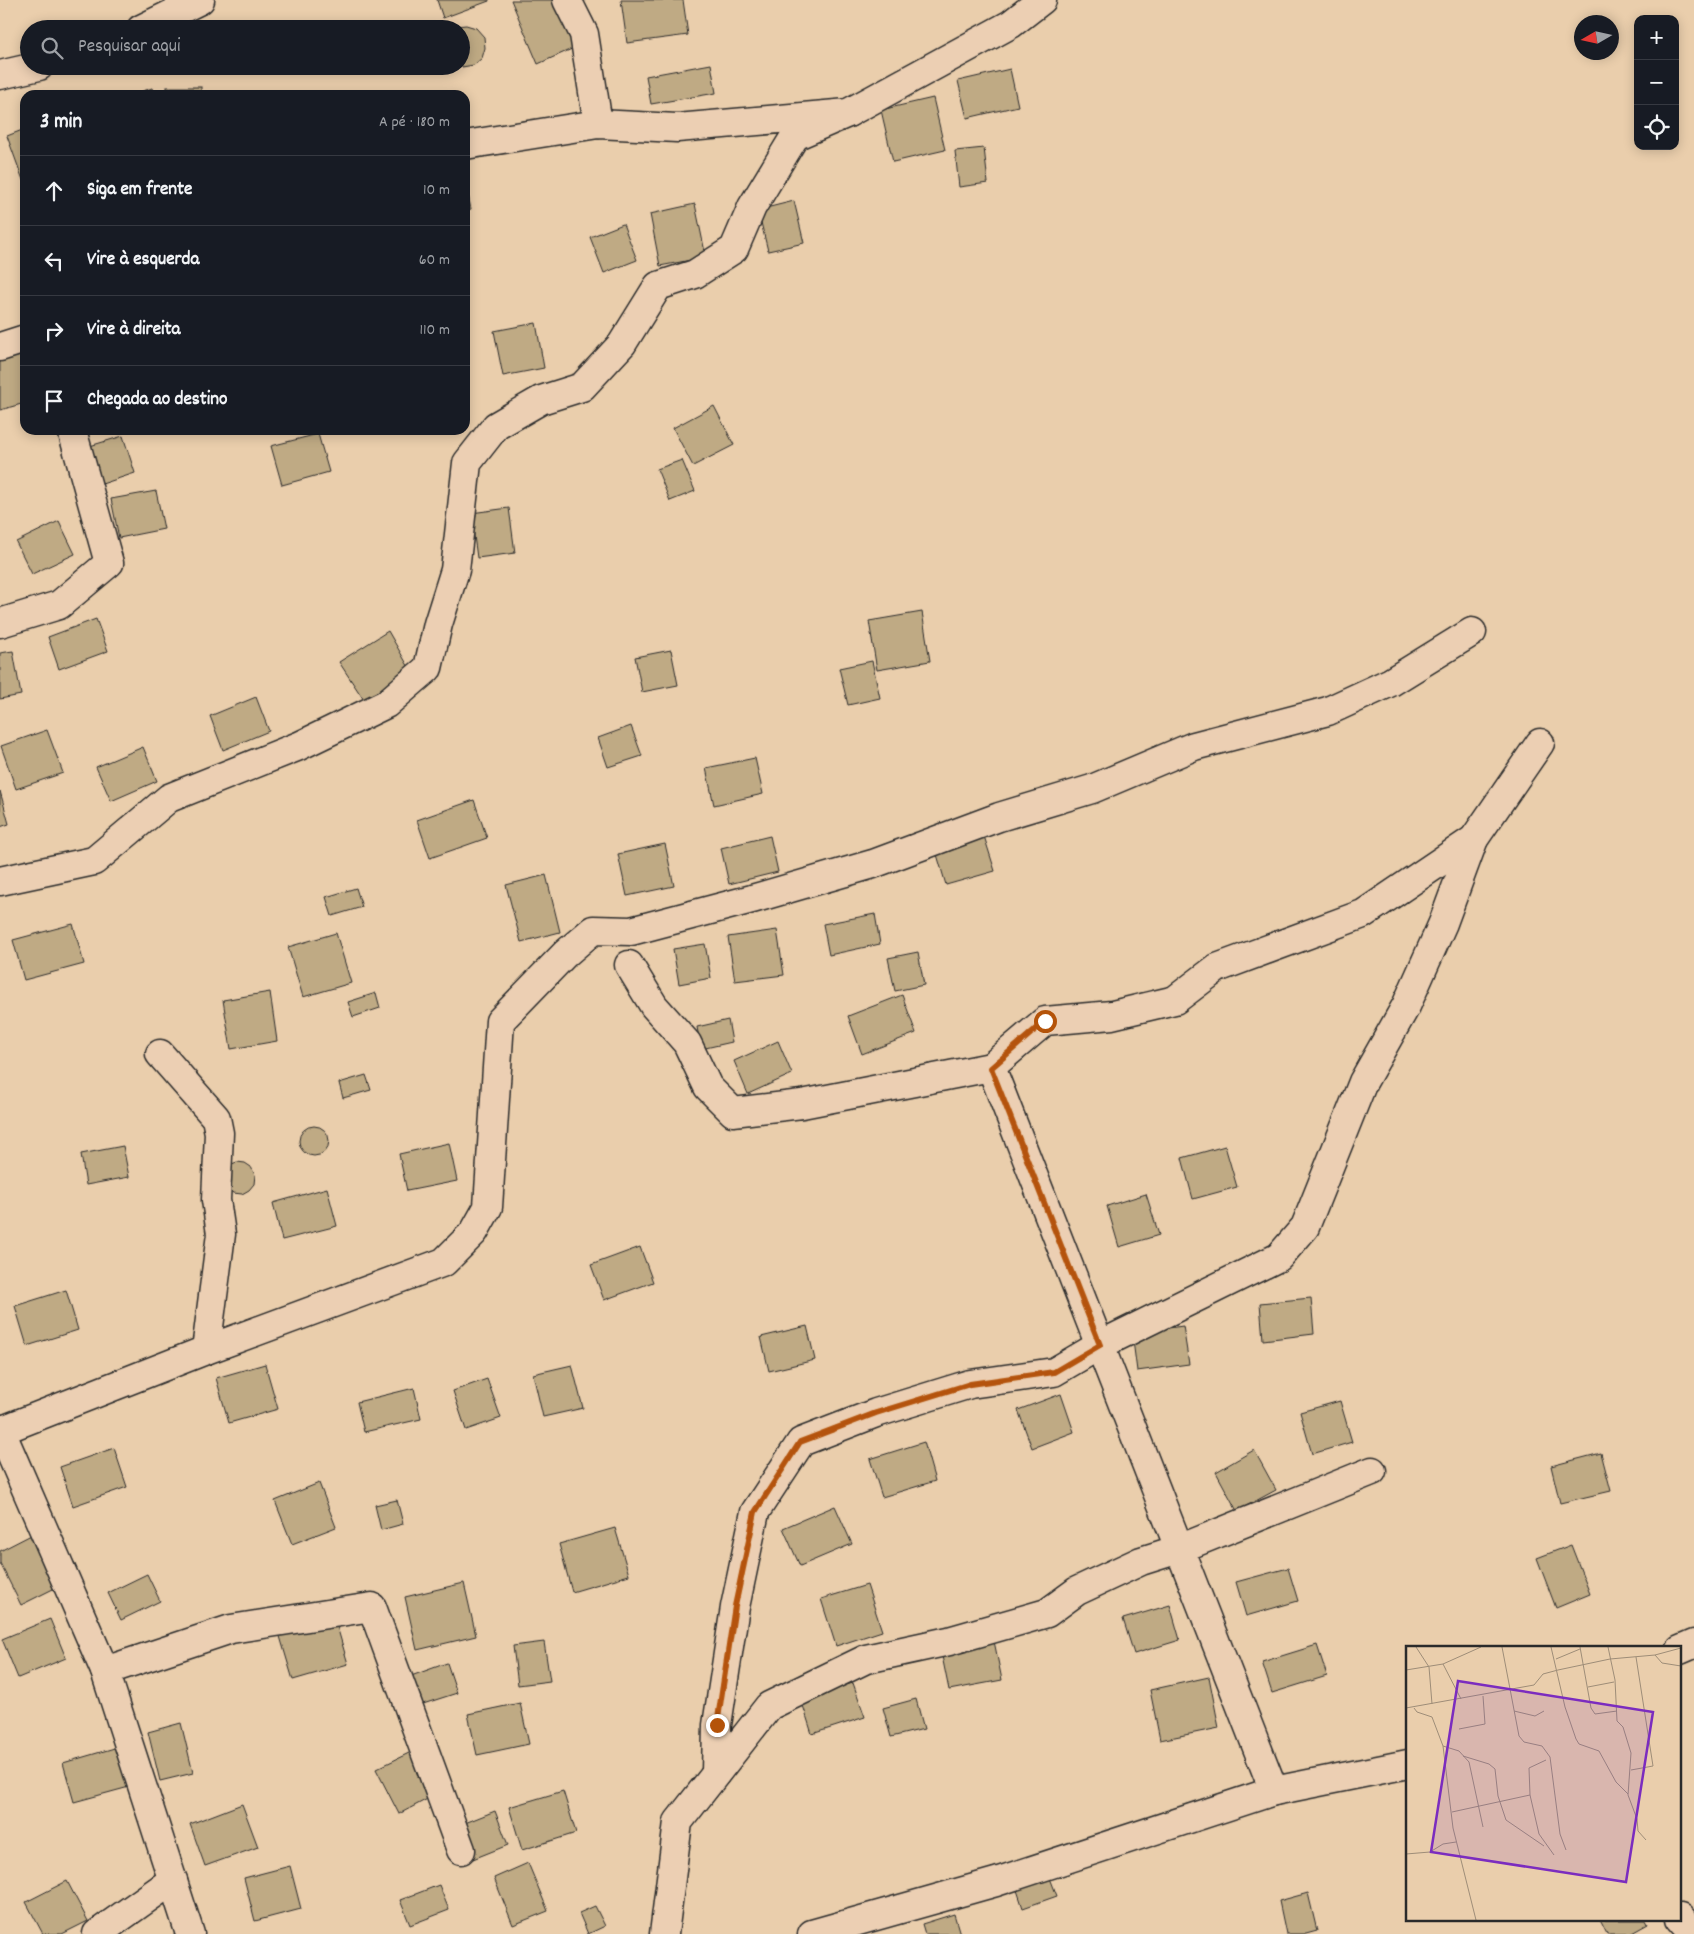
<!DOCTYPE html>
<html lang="pt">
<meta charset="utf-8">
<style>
:root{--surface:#171b24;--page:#20242c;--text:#f1f3f6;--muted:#9ea1a6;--line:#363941}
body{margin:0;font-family:Dekko,sans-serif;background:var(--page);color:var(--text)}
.controls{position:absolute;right:15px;top:15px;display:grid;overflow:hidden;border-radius:10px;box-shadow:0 2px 12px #0003}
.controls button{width:45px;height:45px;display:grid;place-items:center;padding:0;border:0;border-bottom:1px solid var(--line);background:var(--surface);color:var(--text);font:25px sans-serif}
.compass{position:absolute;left:1574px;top:15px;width:45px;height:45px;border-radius:50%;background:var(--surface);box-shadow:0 2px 12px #0003;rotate:261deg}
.stop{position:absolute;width:15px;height:15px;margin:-11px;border:4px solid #b45309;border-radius:50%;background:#fff}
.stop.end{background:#b45309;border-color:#fff;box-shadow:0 1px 5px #0008}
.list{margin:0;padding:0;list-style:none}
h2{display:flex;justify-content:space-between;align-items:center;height:65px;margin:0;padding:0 20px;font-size:21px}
h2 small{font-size:16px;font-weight:400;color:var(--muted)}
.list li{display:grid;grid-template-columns:32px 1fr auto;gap:15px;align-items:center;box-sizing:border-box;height:70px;padding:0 20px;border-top:1px solid var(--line)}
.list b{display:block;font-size:19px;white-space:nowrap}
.list em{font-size:16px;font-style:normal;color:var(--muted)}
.icon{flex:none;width:28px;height:28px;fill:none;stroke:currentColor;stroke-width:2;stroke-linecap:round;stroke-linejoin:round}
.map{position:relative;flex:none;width:1694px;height:1934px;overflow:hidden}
.search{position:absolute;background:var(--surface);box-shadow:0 2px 12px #0003;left:20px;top:20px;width:450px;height:55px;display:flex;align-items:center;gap:12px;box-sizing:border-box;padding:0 18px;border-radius:28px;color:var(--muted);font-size:19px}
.panel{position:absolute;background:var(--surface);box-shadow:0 2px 12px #0003;left:20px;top:90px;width:450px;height:345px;border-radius:15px}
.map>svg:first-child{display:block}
</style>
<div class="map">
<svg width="1694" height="1934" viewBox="0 0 1694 1934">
<rect width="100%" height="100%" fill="#eaceac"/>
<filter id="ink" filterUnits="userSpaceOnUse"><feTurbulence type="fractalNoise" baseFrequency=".02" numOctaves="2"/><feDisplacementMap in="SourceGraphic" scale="10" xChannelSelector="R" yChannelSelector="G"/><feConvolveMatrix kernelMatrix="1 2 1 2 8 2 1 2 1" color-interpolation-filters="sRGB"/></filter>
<g filter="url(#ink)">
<g fill="#bfaa84" stroke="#2b2b2b">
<path d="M437 0H489V1L443 18Z"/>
<path d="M511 0H554L574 48 538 64Z"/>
<path d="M621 0H683L688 35 627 43Z"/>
<path d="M466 25 476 28 484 37 485 48 482 58 474 65 462 67 461 29H453L456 26Z"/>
<path d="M711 64 716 93 651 104 646 76Z"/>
<path d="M1010 69 1018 106 967 118 958 81Z"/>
<rect x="167" y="87" width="34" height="8"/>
<path d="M152 88 154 95H131Z"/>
<path d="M933 98 945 150 893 162 881 110Z"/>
<path d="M25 129V179L23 180 7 136Z"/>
<path d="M984 148 988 183 959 187 955 151Z"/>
<path d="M465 180 471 209 465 211Z"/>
<path d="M794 201 804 243 768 251 758 210Z"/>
<path d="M695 204 706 257 660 266 650 214Z"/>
<path d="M623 224 637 260 604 273 590 237Z"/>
<path d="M536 323 544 368 503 376 494 331Z"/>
<path d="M25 352V403L0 410V359Z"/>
<path d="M714 406 734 445 693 466 673 428Z"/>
<path d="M318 434 329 472 282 485 271 446Z"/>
<path d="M123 436 135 473 96 486 83 448Z"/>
<path d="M682 460 695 491 670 501 657 469Z"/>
<path d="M156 491 164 529 119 538 111 499Z"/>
<path d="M509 508 515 553 477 558 471 513Z"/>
<path d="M59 521 75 554 32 574 16 542Z"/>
<path d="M922 612 930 661 877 670 869 621Z"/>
<path d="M96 619 108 651 59 669 48 637Z"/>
<path d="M388 631 411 671 364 700 339 662Z"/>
<path d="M671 650 678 685 642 692 635 657Z"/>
<path d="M13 651 21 695 0 699V653Z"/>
<path d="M872 661 880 698 848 705 839 668Z"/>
<path d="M256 697 269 731 223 750 210 716Z"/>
<path d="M631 726 642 756 608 767 598 738Z"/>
<path d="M47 730 63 773 16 789 1 746Z"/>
<path d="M143 747 157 781 111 801 96 767Z"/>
<path d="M755 758 763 794 714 805 706 768Z"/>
<path d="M0 791 9 824 0 827Z"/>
<path d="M474 800 487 838 430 858 417 820Z"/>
<path d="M770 836 778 872 729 884 721 848Z"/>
<path d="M984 836 995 871 946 885 936 851Z"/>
<path d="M665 844 674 886 627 896 618 854Z"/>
<path d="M546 875 560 932 521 942 506 885Z"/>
<path d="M356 888 362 907 332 916 326 897Z"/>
<path d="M875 914 880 944 829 955 823 924Z"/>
<path d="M73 924 84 964 24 980 13 940Z"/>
<path d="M777 930 784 975 735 981 728 937Z"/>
<path d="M336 933 351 983 303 997 288 947Z"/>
<path d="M705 944 711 978 679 984 673 949Z"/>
<path d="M918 952 924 985 895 991 888 958Z"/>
<path d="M270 992 277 1041 231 1049 223 1000Z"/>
<path d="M376 993 380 1008 353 1017 348 1002Z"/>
<path d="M902 995 916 1033 862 1054 848 1016Z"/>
<path d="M728 1020 732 1042 701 1049 697 1027Z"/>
<path d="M778 1041 792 1074 748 1094 734 1061Z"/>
<path d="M366 1075 371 1090 343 1098 339 1083Z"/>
<circle cx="314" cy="1141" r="15"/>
<path d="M449 1143 457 1181 407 1191 399 1154Z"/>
<path d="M123 1146 129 1177 86 1185 81 1154Z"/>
<path d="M1225 1146 1237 1187 1193 1199 1182 1158Z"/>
<path d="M237 1162 245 1163 251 1167 255 1175 254 1184 249 1190 242 1194 233 1193 226 1188 229 1165Z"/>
<path d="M327 1188 337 1226 282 1240 273 1203Z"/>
<path d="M1146 1194 1159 1235 1119 1247 1107 1206Z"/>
<path d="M640 1247 653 1282 604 1300 591 1265Z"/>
<path d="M66 1290 78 1330 27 1346 15 1306Z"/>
<path d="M1311 1298 1314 1334 1263 1340 1260 1303Z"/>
<path d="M807 1326 815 1360 769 1371 761 1337Z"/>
<path d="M1183 1326 1189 1364 1137 1371 1132 1333Z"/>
<path d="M265 1364 278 1409 229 1423 216 1378Z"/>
<path d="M572 1365 583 1408 543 1417 533 1374Z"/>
<path d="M487 1379 501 1418 466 1430 453 1391Z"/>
<path d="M414 1388 421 1419 364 1432 357 1402Z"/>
<path d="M1061 1394 1074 1432 1032 1448 1018 1410Z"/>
<path d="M1340 1401 1352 1442 1312 1454 1300 1412Z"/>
<path d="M924 1442 935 1481 882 1497 870 1459Z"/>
<path d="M114 1448 127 1487 73 1506 60 1467Z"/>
<path d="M1254 1450 1276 1490 1237 1511 1216 1472Z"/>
<path d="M1601 1453 1611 1491 1560 1503 1551 1466Z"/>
<path d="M319 1483 336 1527 292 1544 275 1501Z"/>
<path d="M397 1500 403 1524 381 1530 375 1505Z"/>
<path d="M835 1506 852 1544 800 1566 783 1528Z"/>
<path d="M615 1528 629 1575 572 1592 559 1544Z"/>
<path d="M37 1532 63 1584 21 1605 0 1563V1551Z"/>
<path d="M1571 1545 1590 1594 1556 1608 1537 1558Z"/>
<path d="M1288 1568 1298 1601 1246 1616 1236 1582Z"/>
<path d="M147 1574 160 1601 121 1620 108 1593Z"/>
<path d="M464 1583 476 1636 417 1650 405 1597Z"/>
<path d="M867 1585 882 1631 836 1646 821 1599Z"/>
<path d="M1170 1605 1180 1640 1134 1654 1123 1619Z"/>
<path d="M334 1616 348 1664 293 1680 279 1633Z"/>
<path d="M50 1619 66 1658 18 1678 2 1639Z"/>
<path d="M994 1641 1002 1680 949 1690 941 1651Z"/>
<path d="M544 1642 550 1681 518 1685 513 1646Z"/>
<path d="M1317 1645 1327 1676 1272 1693 1262 1662Z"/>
<path d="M447 1663 457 1693 420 1705 411 1676Z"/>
<path d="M1209 1677 1219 1728 1160 1740 1150 1690Z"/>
<path d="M853 1683 865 1717 812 1734 801 1699Z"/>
<path d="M916 1699 924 1729 891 1737 883 1708Z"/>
<path d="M520 1703 529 1744 477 1755 468 1714Z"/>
<path d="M181 1723 193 1773 160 1781 148 1732Z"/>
<path d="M118 1747 129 1787 74 1802 63 1763Z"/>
<path d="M413 1751 435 1795 399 1814 376 1769Z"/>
<path d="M563 1791 576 1833 522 1850 509 1807Z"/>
<path d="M242 1804 258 1847 205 1866 190 1824Z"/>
<path d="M495 1811 508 1845 473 1859 460 1825Z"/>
<path d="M528 1863 548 1911 513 1925 494 1878Z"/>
<path d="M290 1866 301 1909 255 1921 244 1878Z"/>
<path d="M1050 1878 1057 1896 1023 1908 1017 1890Z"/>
<path d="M67 1881 88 1921 62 1934H43L26 1902Z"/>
<path d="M439 1885 449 1910 410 1925 400 1900Z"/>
<path d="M1308 1893 1317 1931 1306 1934H1286L1279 1901Z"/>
<path d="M595 1906 605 1926 588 1934 579 1913Z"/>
<path d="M954 1914 960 1934H925L922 1924Z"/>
<path d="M1600 1920H1646L1648 1924 1630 1934H1607Z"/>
</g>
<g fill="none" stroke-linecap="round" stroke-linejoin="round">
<defs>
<g id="street">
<path d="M567 0 584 34 598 124"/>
<path d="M141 29 200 0"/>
<path d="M0 75 39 66"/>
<path d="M465 145 598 124 677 128 848 113 1011 24 1042 0"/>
<path d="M0 347 25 339"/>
<path d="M0 623 59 605 109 563 72 430"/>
<path d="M0 881 94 861 169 798 299 746 386 704 428 668 438 624 455 570 467 463 496 426 541 400 582 387 622 344 658 286 695 274 734 249 752 207 795 136 848 113"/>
<path d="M629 965 654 1006 687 1043 708 1087 733 1112 802 1104 991 1067"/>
<path d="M160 1054 216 1118 219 1133 216 1200 221 1234 206 1350"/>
<path d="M0 1429 105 1671 190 1934"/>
<path d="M0 1431 206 1350 444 1262 474 1232 488 1207 500 1021 565 954 593 930 631 931 752 899 873 864 999 817 1092 789 1194 746 1328 711 1391 682 1472 632"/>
<path d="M1680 1650 1694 1644"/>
<path d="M105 1671 231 1629 372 1607 461 1850"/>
<path d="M716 1773 717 1725 735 1607 755 1512 801 1442 876 1413 970 1384 1054 1372 1100 1345 1279 1257 1305 1227 1363 1082 1406 1006 1443 923 1474 839"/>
<path d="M1274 1791 991 1067 1045 1021 1112 1015 1175 1000 1217 968 1363 914 1474 839 1540 743"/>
<path d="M1680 1918 1694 1934"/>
<path d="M97 1934 173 1880"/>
<path d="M664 1934 678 1822 769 1706 866 1659 949 1641 1047 1613 1077 1591 1141 1561 1179 1549 1372 1471"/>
<path d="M812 1934 996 1882 1274 1791 1408 1764"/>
</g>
</defs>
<use href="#street" stroke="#2b2b2b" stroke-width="31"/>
<use href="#street" stroke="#eccfb3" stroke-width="28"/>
</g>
</g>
<g fill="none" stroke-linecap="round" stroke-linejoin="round" filter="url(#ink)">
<path stroke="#b45309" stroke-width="6" d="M717 1725 735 1606 755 1512 800 1442 876 1413 970 1384 1054 1372 1100 1345 991 1068 1045 1021"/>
</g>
<g transform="translate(1406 1646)">
<rect width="275" height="275" fill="#eaceac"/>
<path fill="none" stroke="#9e8d78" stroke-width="1" d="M10 1 23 21 26 58M96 1 113 90 118 96 136 100 144 111 154 188 160 204M145 1 159 61 170 93 173 98 193 105 210 136 222 148M174 1 185 62 189 68 211 65M202 1 209 34 211 75 217 81 225 107 222 149 231 173 232 185 240 194M249 9 256 17 275 20M150 13 174 3M37 18 55 53M0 24 37 18 75 1M182 41 208 36M0 62 128 39 137 28 152 24 204 13 249 9 275 2M8 62 11 66 26 71 37 100 47 182 70 274M108 65 129 70 138 65M53 83 79 78 77 50M37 100 53 105 63 116 77 181M57 110 83 118 89 123 92 150 100 174 138 200M225 124 247 120 230 11M124 149 123 122 140 114M46 166 124 149 133 188 148 209M0 208 24 206 37 198 50 196"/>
<path fill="#7b2cbf" fill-opacity="0.15" stroke="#7b2cbf" stroke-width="2.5" d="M52 35 247 66 220 236 25 206Z"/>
<rect width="275" height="275" fill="none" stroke="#2b2b2b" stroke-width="2.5"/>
</g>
</svg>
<div class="controls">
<button>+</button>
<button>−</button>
<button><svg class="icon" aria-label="locate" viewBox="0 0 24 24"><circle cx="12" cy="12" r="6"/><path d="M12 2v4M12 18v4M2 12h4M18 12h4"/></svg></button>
</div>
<svg class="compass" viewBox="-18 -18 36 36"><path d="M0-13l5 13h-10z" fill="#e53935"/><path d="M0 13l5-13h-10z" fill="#9ea1a6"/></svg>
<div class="stop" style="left:1045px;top:1021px"></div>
<div class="stop end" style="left:717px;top:1725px"></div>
<div class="search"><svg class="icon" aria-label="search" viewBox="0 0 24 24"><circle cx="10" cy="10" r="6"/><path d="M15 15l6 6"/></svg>Pesquisar aqui</div>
<section class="panel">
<h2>3 min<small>A pé · 180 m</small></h2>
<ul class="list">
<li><svg class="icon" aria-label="ahead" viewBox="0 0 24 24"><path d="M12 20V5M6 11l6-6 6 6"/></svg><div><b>Siga em frente</b></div><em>10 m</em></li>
<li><svg class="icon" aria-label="left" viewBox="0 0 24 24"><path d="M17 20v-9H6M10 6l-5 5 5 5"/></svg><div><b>Vire à esquerda</b></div><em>60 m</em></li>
<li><svg class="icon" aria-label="right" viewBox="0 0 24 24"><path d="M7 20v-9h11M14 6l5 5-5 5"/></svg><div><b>Vire à direita</b></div><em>110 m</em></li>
<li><svg class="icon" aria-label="arrive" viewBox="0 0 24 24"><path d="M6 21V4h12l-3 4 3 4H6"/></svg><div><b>Chegada ao destino</b></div></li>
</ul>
</section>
</div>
